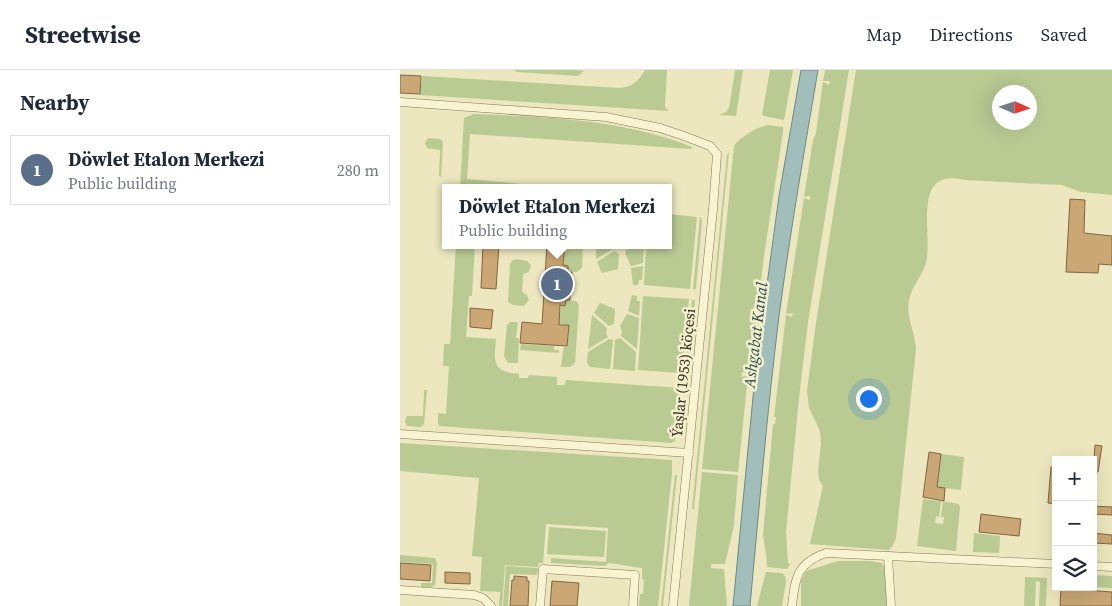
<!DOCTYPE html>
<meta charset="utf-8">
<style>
:root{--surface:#fff;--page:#f6f6f7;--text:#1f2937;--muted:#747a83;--line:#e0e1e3;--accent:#1a73e8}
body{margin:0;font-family:"Source Serif 4",serif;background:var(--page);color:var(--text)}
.controls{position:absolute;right:15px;bottom:15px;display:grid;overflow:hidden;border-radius:0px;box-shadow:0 5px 20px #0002}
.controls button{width:45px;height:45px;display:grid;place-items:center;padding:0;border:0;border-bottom:1px solid var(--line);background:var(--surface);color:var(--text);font:25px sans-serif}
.compass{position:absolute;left:592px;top:15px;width:45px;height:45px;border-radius:50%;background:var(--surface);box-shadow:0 5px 20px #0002;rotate:93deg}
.you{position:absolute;left:468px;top:328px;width:18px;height:18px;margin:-12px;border:4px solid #fff;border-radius:50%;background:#1a73e8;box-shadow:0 0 0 8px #1a73e833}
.badge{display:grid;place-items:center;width:32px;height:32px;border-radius:50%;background:var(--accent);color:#fff;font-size:16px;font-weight:700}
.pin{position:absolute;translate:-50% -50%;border:2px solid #fff;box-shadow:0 1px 5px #0006}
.popup{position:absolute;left:42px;top:114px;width:230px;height:65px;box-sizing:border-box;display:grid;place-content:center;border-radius:0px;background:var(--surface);filter:drop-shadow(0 1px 4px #0005);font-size:16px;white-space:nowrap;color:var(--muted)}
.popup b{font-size:19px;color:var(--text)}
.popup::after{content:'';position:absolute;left:50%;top:100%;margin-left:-10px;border:10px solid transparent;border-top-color:var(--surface)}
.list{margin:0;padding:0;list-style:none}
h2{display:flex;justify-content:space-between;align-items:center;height:65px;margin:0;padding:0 20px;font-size:21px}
h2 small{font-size:16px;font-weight:400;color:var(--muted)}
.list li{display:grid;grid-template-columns:32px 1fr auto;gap:15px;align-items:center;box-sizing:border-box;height:70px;margin:0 10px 10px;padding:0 10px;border:1px solid var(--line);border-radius:0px}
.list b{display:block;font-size:19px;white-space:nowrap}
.list p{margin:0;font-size:16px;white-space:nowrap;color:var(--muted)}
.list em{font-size:16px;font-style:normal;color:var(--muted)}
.icon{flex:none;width:28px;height:28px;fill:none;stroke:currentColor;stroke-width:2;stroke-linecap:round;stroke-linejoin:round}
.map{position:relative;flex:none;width:712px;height:536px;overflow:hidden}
header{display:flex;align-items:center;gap:30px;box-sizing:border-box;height:70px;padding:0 25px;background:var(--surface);border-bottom:1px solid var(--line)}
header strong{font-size:24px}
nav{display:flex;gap:28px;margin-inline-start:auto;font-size:18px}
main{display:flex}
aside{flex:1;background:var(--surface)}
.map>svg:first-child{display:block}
</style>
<header>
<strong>Streetwise</strong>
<nav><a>Map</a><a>Directions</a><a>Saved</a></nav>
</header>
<main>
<aside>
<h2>Nearby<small></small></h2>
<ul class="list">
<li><span class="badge" style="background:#5c6f8a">1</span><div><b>Döwlet Etalon Merkezi</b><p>Public building</p></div><em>280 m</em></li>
</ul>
</aside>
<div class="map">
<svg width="712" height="536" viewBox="0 0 712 536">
<rect width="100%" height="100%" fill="#ece7be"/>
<g fill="#b9ca93" fill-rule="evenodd">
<path d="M114 0H175L184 1 178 6 117 2Z"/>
<path d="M245 0H267L265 37 269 41 20 25 22 6 220 18C232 17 239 11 245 0Z"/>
<path d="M335 0H343L336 46 319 45 326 42 329 38Z"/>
<path d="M370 0H393L384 50 364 46 362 45Z"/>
<path d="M425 0H449L408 252 399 328 386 462 388 493 390 494 387 499 367 497 366 484 363 465 373 354H375L376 347H374L386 245 392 247 393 243 386 244 404 128 410 130V126L404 127 413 70 416 63 423 12 429 15 430 11H423Z"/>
<path d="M456 0H712V125L681 122 662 115 565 110C513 97 531 157 527 188 525 203 512 215 509 230 506 248 515 262 516 279L496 468 493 475 489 480 410 474 423 416 419 410 418 400 421 374 420 361 409 338 407 321 416 253ZM600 22H630V52H600Z"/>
<path d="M74 44C148 47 222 49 292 77V79L70 64 67 109 168 118H60L64 48Z"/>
<path d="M367 55 383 57V62L364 186 349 304 342 302 341 307 348 306 338 402 302 399 334 76C341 66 356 58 367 55Z"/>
<path d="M28 68 40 69 43 72 41 107 39 106 40 80 27 78 25 73Z"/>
<path d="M329 82 294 439H292L327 85Z"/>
<path d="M268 144 297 147 290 219 244 215 246 175H268Z"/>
<path d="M300 146 302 151 296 219H293Z"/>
<path d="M56 175H75L72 226H69L66 267 96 269C94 292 92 302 119 304V308H128L129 305 157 307V315H165L166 310 280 318 275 371 271 373 39 356 38 353V343L46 344 49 296H43L44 274H50Z"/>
<path d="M174 175H183L182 198 177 202 168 201V196L164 195 165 177H174Z"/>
<path d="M196 175H212L213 179 196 189Z"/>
<path d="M229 175H244L243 193 231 196 225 183Z"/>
<path d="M214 181 219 184 218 199 202 203 197 192Z"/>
<path d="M116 189 127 191 131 195 129 202 123 204 122 222 127 225 129 230 124 236 113 235 108 232 110 194 112 191Z"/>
<path d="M243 196 242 210H239L238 215H233L231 198Z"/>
<path d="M232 225 237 226V231H240L239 246 228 241Z"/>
<path d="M243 226 289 229 282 301 280 303 238 300Z"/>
<path d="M166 230 176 231 179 235 175 293 170 297H161L163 281 164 277H167L169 255 159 254 161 236H166Z"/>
<path d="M292 230H295L288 299 285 303Z"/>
<path d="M200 233 215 239 214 254 209 256 194 243Z"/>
<path d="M227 244 239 248 237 279 221 266 222 261 220 256Z"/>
<path d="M192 245 207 258 206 263 208 267 188 279Z"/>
<path d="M110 252H118L116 268H119L118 293H108L104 286 107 255Z"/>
<path d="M220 268 236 282 235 301 213 299 215 270Z"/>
<path d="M209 269 213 270 210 299 190 297 187 293 188 282Z"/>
<path d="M121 274 154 276V280H159V283L120 280Z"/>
<path d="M24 320H27L24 354 21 357 7 356 5 352 7 346H23Z"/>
<path d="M0 373 272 390V403L258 536H239L240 524H243L244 510 242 509V498C230 497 221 494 209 493L205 496 151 493V488L206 492 208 458 146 454 143 493H138V497L105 495 102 536H99L100 522 80 521 82 487 72 486 79 408 0 401Z"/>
<path d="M541 384 564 387 561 420 537 417Z"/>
<path d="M302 402 338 405 334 455 325 494H311V498L324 499 327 536H289Z"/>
<path d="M275 405H277L263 536H261Z"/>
<path d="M523 429 541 431 539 447 536 446 535 453 543 454 544 447H541L543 431 559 434 560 437 556 481 517 476Z"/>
<path d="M149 457 206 461 204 487 147 484Z"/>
<path d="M574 463 600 466 599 483 573 482Z"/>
<path d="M0 485 35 488 37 494 35 515 31 517H21V513H32L33 494 0 492Z"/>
<path d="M438 491H470L482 493 486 500 487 536H401V511L406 501Z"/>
<path d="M106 496 138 498 137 505 110 504 108 536H103Z"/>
<path d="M366 502 382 503 385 506 386 512 382 536H357Z"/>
<path d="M693 505 712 506V518L693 517Z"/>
<path d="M625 507 647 508 646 536H639L640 512 636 511 635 536H624Z"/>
</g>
<path fill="#a1bebb" stroke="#698b89" d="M401 0H418C404 82 390 164 379 246 367 343 359 439 350 536H333L356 296 379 126Z"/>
<g fill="#caa774" stroke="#82653e">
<path d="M0 5 21 6 20 24 0 23Z"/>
<path d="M670 129 685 130 684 163 712 166V195L699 194 698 203 666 202Z"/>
<path d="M83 175H99L96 219 81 218Z"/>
<path d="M147 175H165L163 195 168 196V202H172L170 230H166L165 236 160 235 159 255H169L167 276 120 273 122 252 142 254Z"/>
<path d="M70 238 93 240 91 259 70 257Z"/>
<path d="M695 375 702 376 698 402H693Z"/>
<path d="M529 382 541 384 537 417 545 418 544 431 523 427Z"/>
<path d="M651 397H656V434L648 433Z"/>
<path d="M693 436 712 437V445L693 444Z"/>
<path d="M581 444 621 449 619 466 579 462Z"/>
<path d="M693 463 712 465V474L693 473Z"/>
<path d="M0 493 31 495 30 511 0 509Z"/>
<path d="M45 502 70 503V514L45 513Z"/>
<path d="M114 506 127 507V511H129L128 536H110L112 510H114Z"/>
<path d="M152 511 179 513 177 536H150Z"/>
<path d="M661 518 712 522V536H660Z"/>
</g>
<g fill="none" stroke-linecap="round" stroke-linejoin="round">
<defs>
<g id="street">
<path d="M0 32 206 47 260 58 284 66 310 76 317 84 313 139 273 536"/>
<path d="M0 364 289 383"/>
<path d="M488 486 491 536"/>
<path d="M693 496 712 497"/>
<path d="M0 520 74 525 83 528 91 536"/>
<path d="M140 536 143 499 235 505 233 536"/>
<path d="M392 536C395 508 397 493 426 483L656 494"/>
</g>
</defs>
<use href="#street" stroke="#847757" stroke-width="9"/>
<use href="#street" stroke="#f8f3d0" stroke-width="8"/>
</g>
<g text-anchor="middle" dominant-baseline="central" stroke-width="5" stroke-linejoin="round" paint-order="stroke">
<g font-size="15" fill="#342c1c" stroke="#f4f0cd">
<text transform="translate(283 303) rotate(-84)">Ýaşlar (1953) köçesi</text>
</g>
<g font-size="16" font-style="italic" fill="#2b4e53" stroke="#f4f0cd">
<text transform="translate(355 265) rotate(-83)">Ashgabat Kanal</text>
</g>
</g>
</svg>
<div class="controls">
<button>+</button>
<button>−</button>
<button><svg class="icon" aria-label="layers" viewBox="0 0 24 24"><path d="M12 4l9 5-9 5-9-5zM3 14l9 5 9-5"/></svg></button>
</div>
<svg class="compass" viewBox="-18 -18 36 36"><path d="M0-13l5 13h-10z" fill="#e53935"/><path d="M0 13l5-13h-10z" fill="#747a83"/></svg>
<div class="you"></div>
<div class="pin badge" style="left:157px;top:214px;background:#5c6f8a">1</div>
<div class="popup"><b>Döwlet Etalon Merkezi</b>Public building</div>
</div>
</main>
